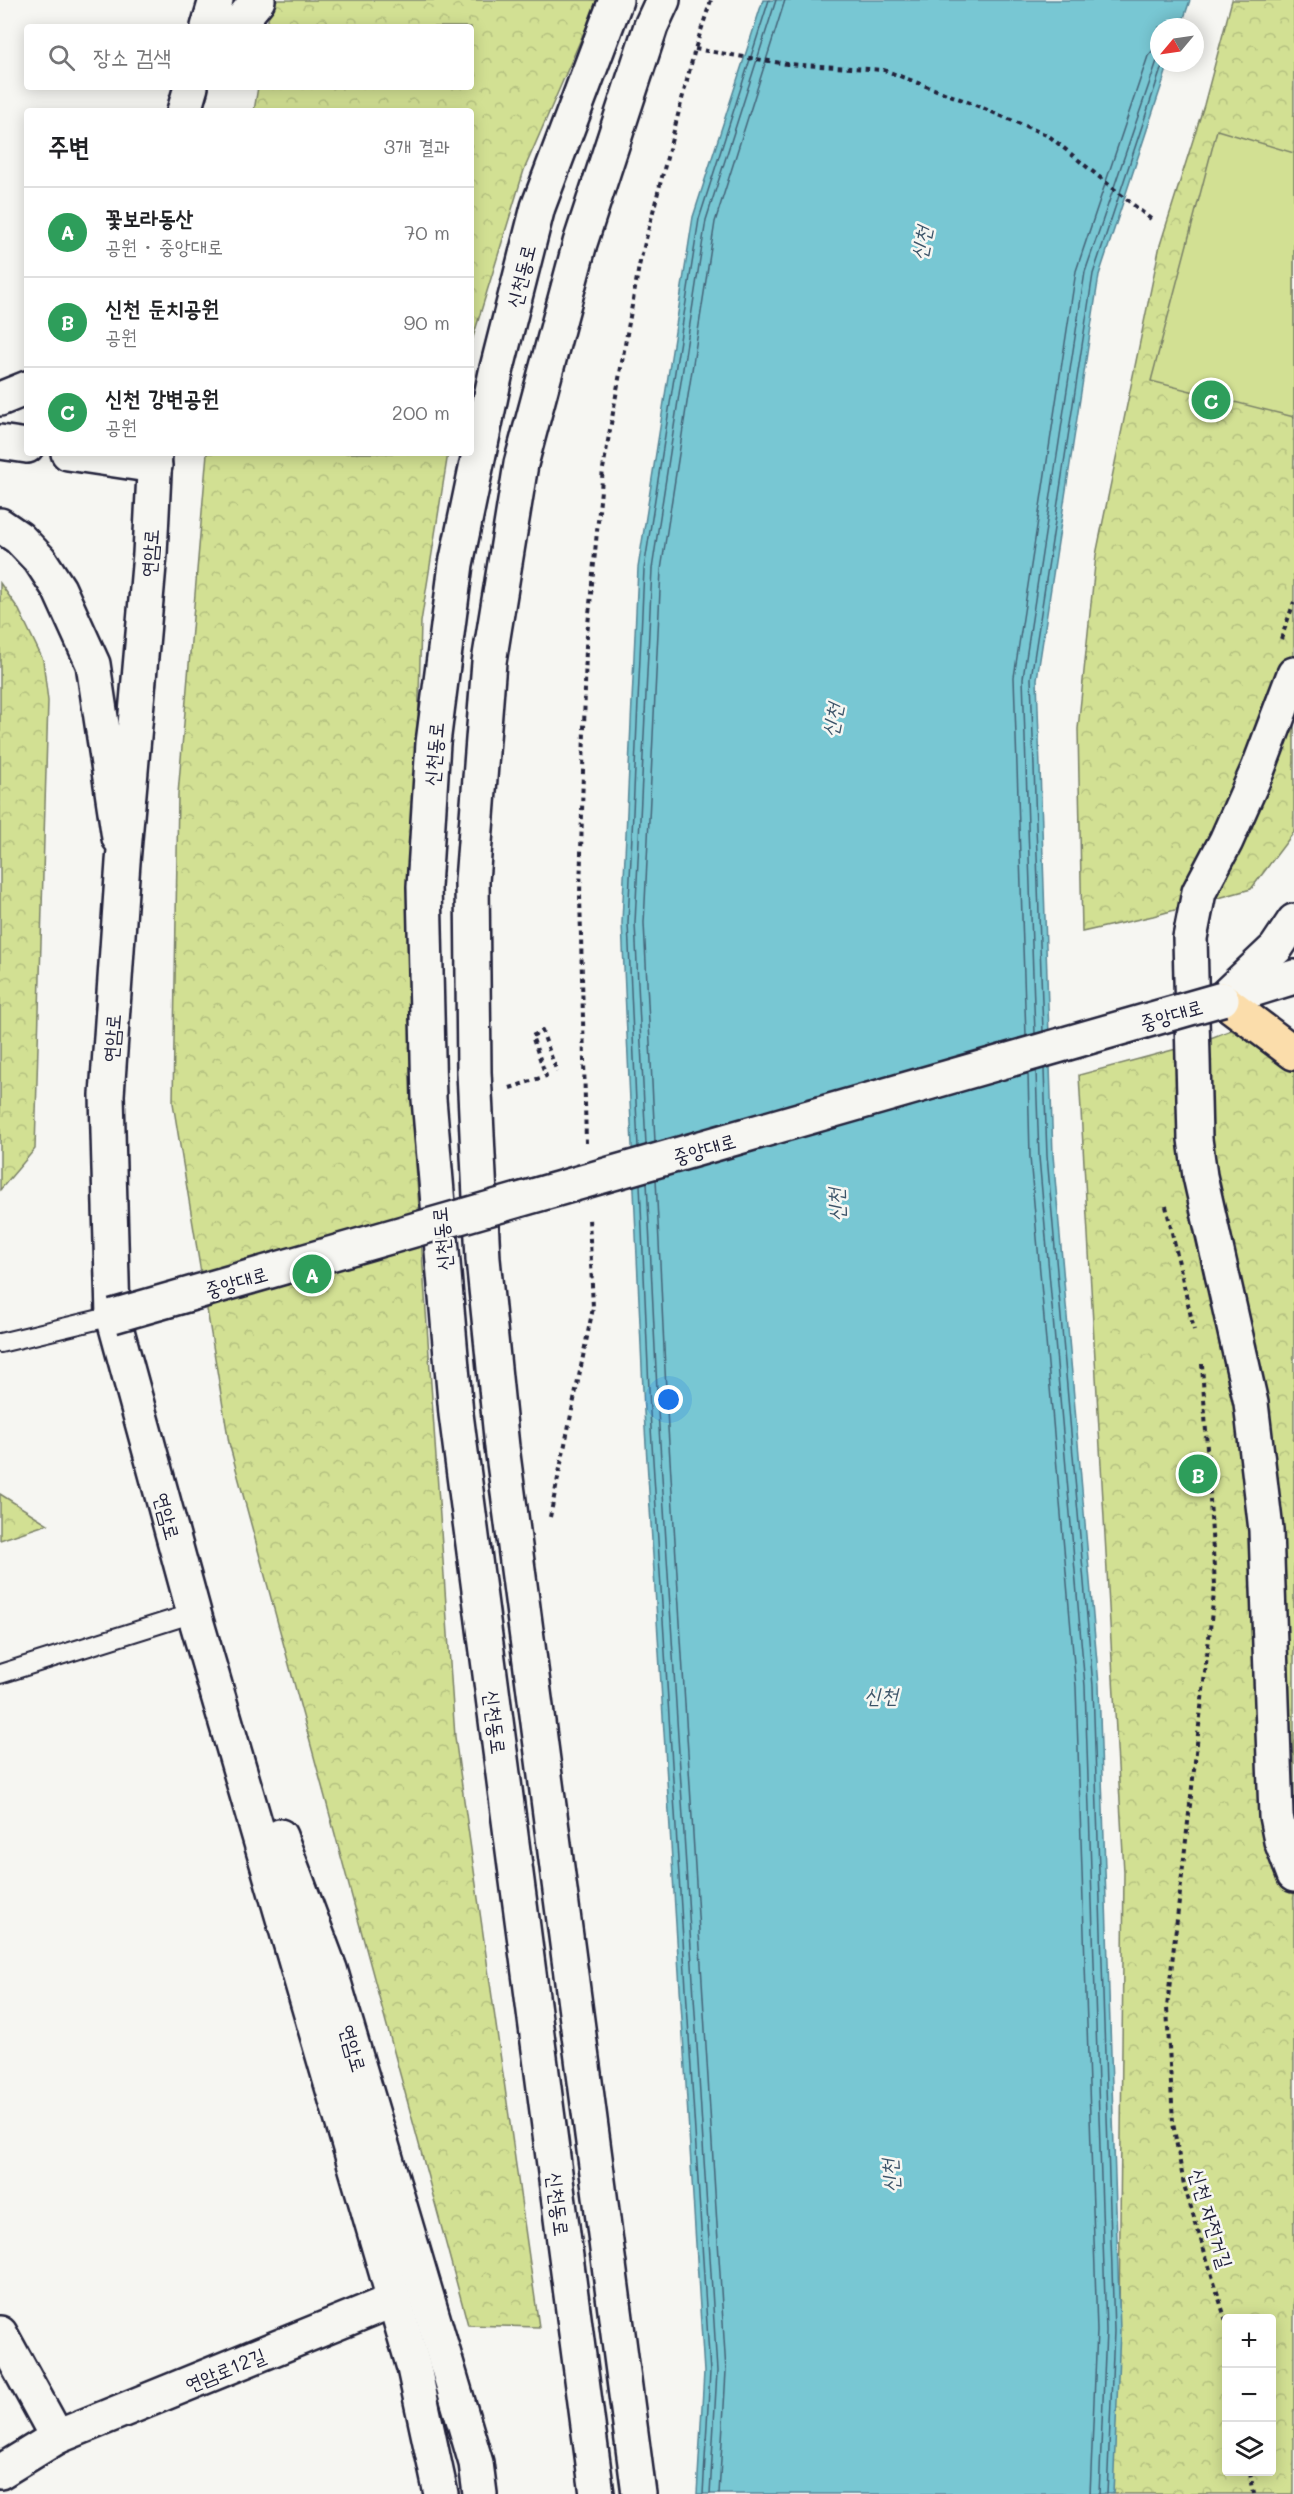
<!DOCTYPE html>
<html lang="ko">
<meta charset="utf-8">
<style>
:root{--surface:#fff;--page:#f2f2f2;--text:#202124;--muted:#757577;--line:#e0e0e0;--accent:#c8321e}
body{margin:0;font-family:Mali,"Poor Story",sans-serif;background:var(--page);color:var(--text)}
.controls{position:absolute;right:18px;bottom:18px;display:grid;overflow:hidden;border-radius:6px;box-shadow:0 3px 15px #0003}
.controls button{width:54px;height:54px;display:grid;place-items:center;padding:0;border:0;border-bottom:2px solid var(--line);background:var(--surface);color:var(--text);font:30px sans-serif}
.compass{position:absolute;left:1150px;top:18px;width:54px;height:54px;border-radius:50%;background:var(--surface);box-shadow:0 3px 15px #0003;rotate:241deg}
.you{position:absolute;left:669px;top:1400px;width:21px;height:21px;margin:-15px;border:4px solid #fff;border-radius:50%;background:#1a73e8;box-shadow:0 0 0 9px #1a73e833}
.badge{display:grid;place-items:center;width:39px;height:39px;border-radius:50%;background:var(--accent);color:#fff;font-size:20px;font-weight:700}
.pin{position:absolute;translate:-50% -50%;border:3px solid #fff;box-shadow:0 2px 6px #0006}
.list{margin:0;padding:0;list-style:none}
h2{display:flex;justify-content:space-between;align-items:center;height:78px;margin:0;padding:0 24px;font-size:26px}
h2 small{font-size:20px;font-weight:400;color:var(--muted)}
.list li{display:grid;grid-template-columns:39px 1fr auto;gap:18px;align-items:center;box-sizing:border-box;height:90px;padding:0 24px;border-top:2px solid var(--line)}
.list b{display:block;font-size:22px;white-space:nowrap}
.list p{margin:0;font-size:20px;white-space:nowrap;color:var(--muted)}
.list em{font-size:20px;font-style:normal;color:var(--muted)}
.icon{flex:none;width:33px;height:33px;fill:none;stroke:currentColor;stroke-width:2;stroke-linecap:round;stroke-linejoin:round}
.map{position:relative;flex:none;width:1294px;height:2494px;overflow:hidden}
.search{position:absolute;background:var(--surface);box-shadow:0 3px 15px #0003;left:24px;top:24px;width:450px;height:66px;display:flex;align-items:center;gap:15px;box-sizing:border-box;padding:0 21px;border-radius:6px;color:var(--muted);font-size:22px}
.panel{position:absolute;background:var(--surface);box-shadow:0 3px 15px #0003;left:24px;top:108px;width:450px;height:348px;border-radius:6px}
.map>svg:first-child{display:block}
</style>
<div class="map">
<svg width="1294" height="2494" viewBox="0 0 1294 2494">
<defs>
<pattern id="forest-crowns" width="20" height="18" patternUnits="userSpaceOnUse" patternTransform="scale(1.5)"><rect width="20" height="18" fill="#d2e093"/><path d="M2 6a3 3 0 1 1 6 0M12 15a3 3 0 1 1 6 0" fill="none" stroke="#b4c080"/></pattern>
</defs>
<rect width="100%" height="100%" fill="#f6f6f2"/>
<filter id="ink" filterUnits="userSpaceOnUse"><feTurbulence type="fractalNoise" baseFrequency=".0167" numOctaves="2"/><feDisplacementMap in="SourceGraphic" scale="12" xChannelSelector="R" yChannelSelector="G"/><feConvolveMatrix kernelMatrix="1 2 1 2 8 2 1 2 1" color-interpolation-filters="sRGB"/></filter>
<g filter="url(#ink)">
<g fill="url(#forest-crowns)" stroke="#7a8167" stroke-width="1.5" fill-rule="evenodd">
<path d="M271 0H598L524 170 471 344V111H254L258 87H471V27H267Z"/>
<path d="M1232 0H1294V832L1251 889 1153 916 1082 932 1078 729 1096 555 1160 245 1204 105Z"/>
<path d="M207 453H448L421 622 414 883 412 1105 455 1737 539 2327 468 2325 229 1443 173 1103 178 794Z"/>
<path d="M0 583 19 610 43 660 48 701 35 1149 0 1190Z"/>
<path d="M1231 1030 1294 1062V2494H1111L1119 2313 1124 1872 1079 1075 1195 1044ZM1226 2318H1272V2472H1226Z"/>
<path d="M0 1494 48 1524 0 1540Z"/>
</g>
<path fill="#d2e093" stroke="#7a8167" stroke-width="1.5" d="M1217 130 1294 153V417L1151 381Z"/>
<path fill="#78c7d3" stroke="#568596" stroke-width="1.5" d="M763 0H1190L1181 27H1159V63H1169L1099 275 1037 679 1053 1155 1099 1685 1120 2331 1113 2494H697L704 2372 644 1412 622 923 638 568 693 217Z"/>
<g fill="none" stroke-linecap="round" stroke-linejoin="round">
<g stroke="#446478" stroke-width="1.5">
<path d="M1043 1032 1031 678 1093 274 1163 63"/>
<path d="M1035 1034 1023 678 1085 272 1159 55"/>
<path d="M1026 1036 1014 677 1076 271 1148 56 1159 43"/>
<path d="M1044 1069 1047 1156 1093 1686 1114 2331 1107 2494"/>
<path d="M1036 1071 1039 1157 1085 1686 1106 2331 1099 2494"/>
<path d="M1028 1073 1030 1157 1076 1687 1097 2331 1090 2494"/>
<path d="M655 1142 644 923 661 570 715 222 785 0"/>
<path d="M646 1145 635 923 652 569 706 220 776 0"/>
<path d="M638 1147 628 923 644 569 699 219 769 0"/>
<path d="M656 1179 667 1411 726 2371 719 2494"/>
<path d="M647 1182 658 1411 717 2371 710 2494"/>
<path d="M640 1184 650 1412 710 2372 703 2494"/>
</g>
<defs>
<g id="service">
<path d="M0 1343 113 1316"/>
<path d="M0 1674 194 1613"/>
</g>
<g id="minor">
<path d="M1294 674 1258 769 1226 841 1199 892 1190 938 1195 1139 1200 1176 1251 1403 1266 1530 1276 1816 1281 1841 1294 1875"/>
<path d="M0 2333 57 2437"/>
<path d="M0 2472 57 2437 394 2300"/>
</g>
<g id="tertiary">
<path d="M0 399 27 388"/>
<path d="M0 442 27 446"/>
<path d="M68 453 155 466"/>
<path d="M0 525 19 538 40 560 59 589 93 664 119 838"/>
</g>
<g id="secondary">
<path d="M208 27 216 0"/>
<path d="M236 27 258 0"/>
<path d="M184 111 191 87"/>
<path d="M155 453 150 554 123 862 107 1095 113 1316 194 1613 414 2368 441 2494"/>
<path d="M1230 997 1294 977"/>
<path d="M1222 999 1276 948 1294 921"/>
<path d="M280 1836 330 1969 476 2463 480 2494"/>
<path d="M597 2494 456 1414 429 1099 424 887 433 743 456 564 496 372 538 207 616 0"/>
<path d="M639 2494 502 1447 483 1259 474 1072 472 881 489 662 521 464 580 243 651 26 663 0"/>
</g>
<path id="trunk" d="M1222 999 1294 1053"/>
</defs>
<use href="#service" stroke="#22223b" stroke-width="22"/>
<use href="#minor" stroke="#22223b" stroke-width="38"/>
<use href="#tertiary" stroke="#22223b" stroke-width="38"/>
<use href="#secondary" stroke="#22223b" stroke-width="38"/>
<use href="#trunk" stroke="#22223b" stroke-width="38"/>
<g stroke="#22223b" stroke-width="4" stroke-dasharray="4.5 4.5" stroke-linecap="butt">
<path d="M695 49 787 64 884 70 968 102 1049 136 1152 220"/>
<path d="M1281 639 1294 602"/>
<path d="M510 1088 546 1076 532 1036 542 1031 557 1072"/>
<path d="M586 1143 580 895 586 646 603 469 639 266 695 49 711 0"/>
<path d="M1166 1206 1194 1330"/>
<path d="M1202 1364 1215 1585 1167 2007 1173 2123 1184 2185 1226 2321"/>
<path d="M550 1517 593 1308 589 1217"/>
<path d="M1250 2472 1254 2494"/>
</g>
<use href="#service" stroke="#f6f6f2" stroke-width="18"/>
<use href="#minor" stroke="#f6f6f2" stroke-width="33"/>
<use href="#tertiary" stroke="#f6f6f2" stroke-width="33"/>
<use href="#secondary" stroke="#f6f6f2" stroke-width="33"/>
<use href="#trunk" stroke="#fbddab" stroke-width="33"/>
<defs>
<path id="secondary-bridge" d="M113 1316 1222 999"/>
</defs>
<use href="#secondary-bridge" stroke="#22223b" stroke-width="38" stroke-linecap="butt"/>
<use href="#secondary-bridge" stroke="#f6f6f2" stroke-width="33"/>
</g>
</g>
<g text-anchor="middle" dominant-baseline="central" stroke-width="5" stroke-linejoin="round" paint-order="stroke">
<g font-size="20" fill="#22223b" stroke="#f6f6f2">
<text transform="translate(520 276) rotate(-76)">신천동로</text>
<text transform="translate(149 553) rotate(-86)">연암로</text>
<text transform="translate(433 754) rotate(-85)">신천동로</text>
<text transform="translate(1171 1014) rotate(-16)">중앙대로</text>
<text transform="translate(111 1038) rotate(-86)">연암로</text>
<text transform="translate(704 1148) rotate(-16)">중앙대로</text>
<text transform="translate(441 1239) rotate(-95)">신천동로</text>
<text transform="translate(236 1281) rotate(-16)">중앙대로</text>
<text transform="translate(168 1516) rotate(75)">연암로</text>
<text transform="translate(496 1722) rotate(83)">신천동로</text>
<text transform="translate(354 2048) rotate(74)">연암로</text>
<text transform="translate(559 2204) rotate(83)">신천동로</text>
<text transform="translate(1212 2218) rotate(73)">신천 자전거길</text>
<text transform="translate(225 2369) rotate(-22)">연암로12길</text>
</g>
<g font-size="21" font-style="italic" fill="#3c5469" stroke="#f6f6f2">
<text transform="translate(920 243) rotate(-79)">신천</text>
<text transform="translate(831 720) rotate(-79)">신천</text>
<text transform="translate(835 1205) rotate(-92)">신천</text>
<text x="881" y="1694">신천</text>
<text transform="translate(889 2176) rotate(-94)">신천</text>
</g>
</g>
</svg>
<div class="controls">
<button>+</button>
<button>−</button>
<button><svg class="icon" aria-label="layers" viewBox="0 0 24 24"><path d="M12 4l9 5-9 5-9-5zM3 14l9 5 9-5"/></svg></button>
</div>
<svg class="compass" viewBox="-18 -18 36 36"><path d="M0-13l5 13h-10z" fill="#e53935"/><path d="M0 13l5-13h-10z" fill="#757577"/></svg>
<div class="you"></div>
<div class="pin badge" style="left:312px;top:1274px;background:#2e9e5b">A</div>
<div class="pin badge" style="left:1198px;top:1474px;background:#2e9e5b">B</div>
<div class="pin badge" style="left:1211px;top:400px;background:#2e9e5b">C</div>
<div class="search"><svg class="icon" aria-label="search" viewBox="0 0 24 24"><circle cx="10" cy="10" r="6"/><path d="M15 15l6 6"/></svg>장소 검색</div>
<section class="panel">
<h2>주변<small>3개 결과</small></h2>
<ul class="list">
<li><span class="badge" style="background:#2e9e5b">A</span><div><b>꽃보라동산</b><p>공원 · 중앙대로</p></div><em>70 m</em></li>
<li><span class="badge" style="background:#2e9e5b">B</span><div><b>신천 둔치공원</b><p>공원</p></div><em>90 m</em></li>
<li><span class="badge" style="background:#2e9e5b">C</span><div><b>신천 강변공원</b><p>공원</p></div><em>200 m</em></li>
</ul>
</section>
</div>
